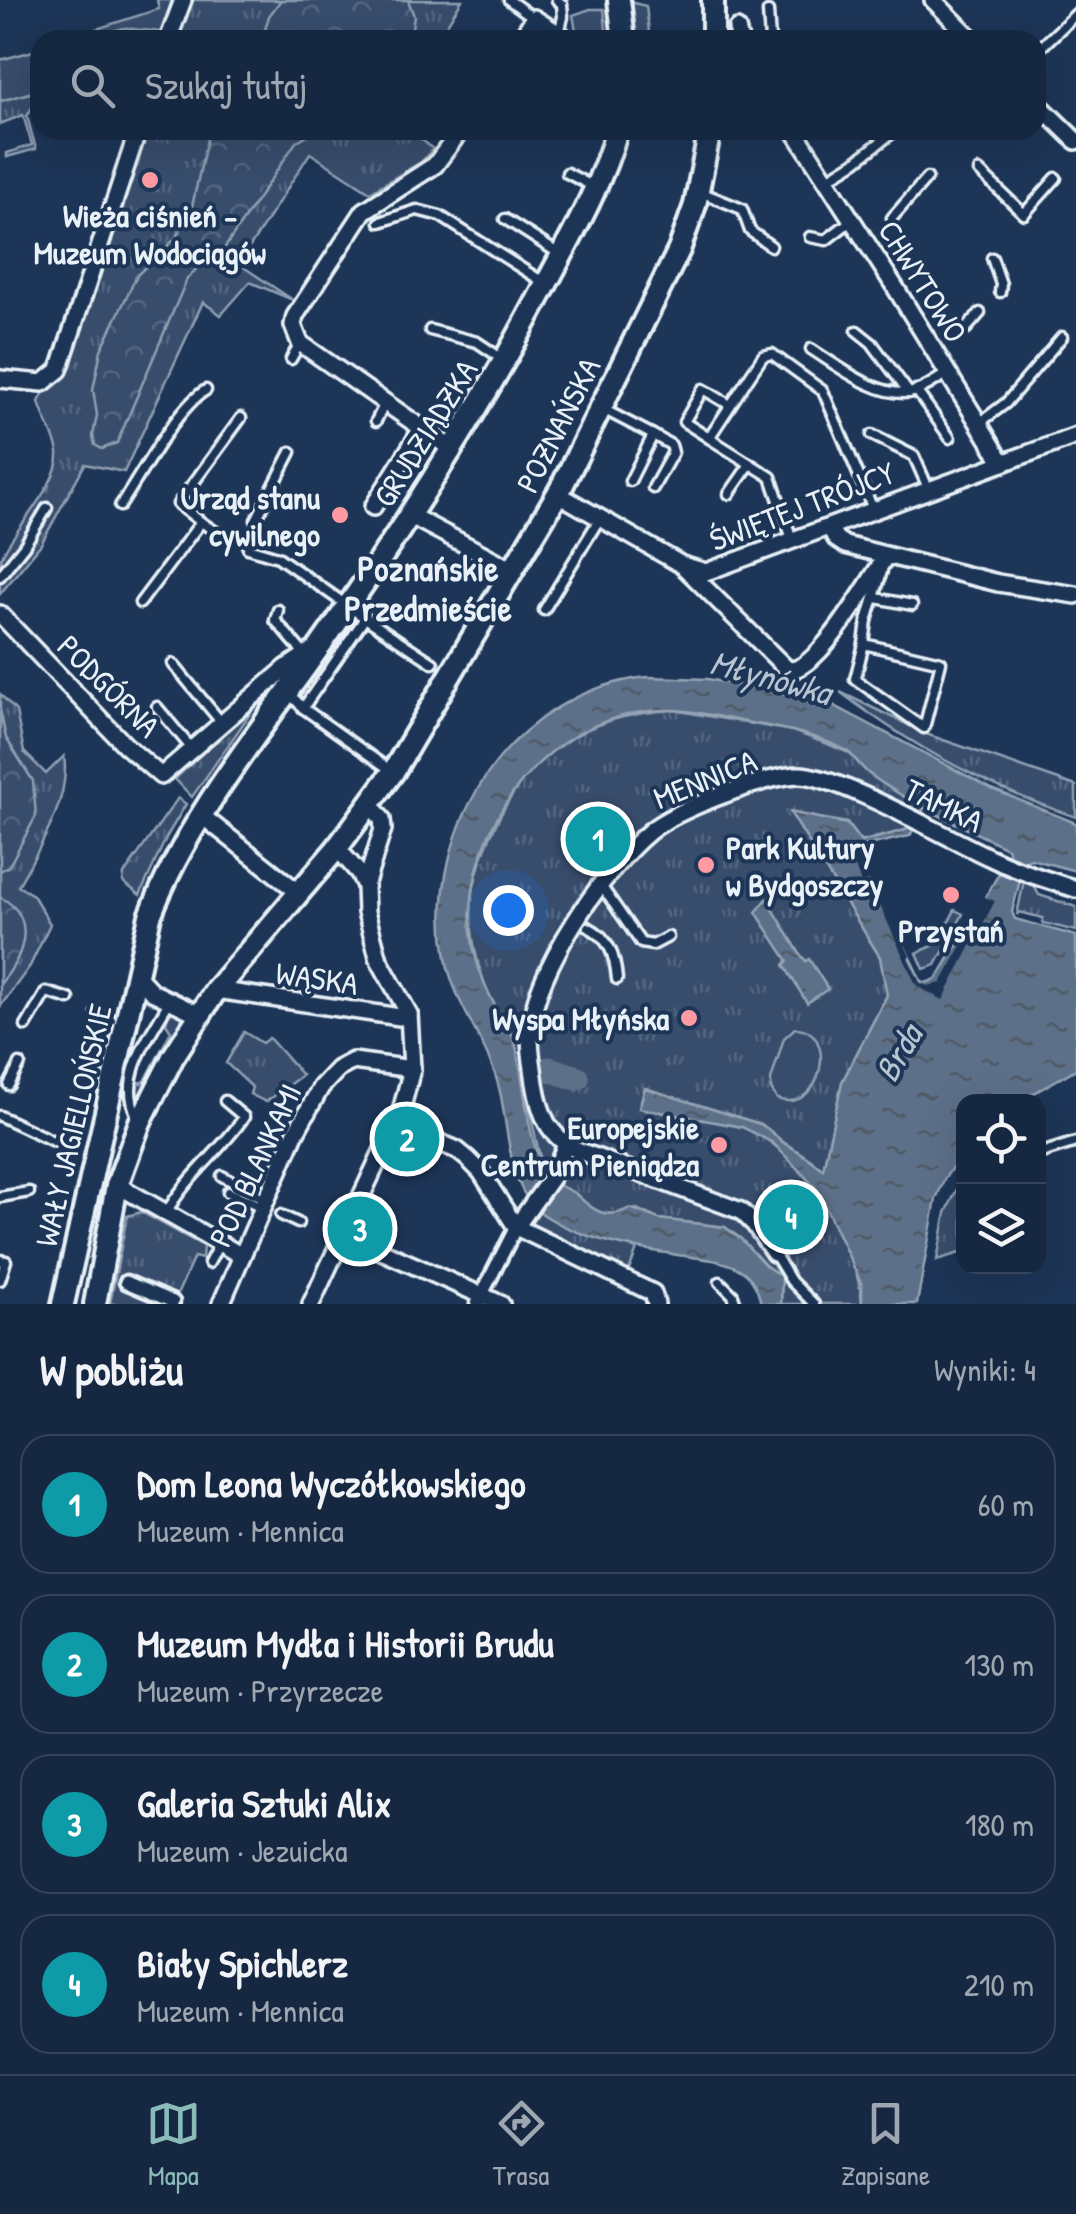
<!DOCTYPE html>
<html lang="pl">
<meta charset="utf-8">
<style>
:root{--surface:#162841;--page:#1f3048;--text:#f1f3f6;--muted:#9ea6b1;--line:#35445a;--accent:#8bbbb9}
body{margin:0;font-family:"Patrick Hand",sans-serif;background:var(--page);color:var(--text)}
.controls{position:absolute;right:30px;bottom:30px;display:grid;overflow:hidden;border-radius:20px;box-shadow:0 10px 40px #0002}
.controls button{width:90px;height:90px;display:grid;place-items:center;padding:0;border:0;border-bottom:2px solid var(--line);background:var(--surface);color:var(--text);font:50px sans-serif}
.you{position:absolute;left:508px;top:910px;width:35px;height:35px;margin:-25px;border:8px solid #fff;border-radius:50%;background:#1a73e8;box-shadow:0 0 0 15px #1a73e833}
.badge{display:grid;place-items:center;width:65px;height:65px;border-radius:50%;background:var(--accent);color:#fff;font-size:32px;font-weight:700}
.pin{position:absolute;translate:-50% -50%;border:5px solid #fff;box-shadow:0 2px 10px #0006}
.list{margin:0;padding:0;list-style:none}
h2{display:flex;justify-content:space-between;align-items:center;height:130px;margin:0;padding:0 40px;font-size:42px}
h2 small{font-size:32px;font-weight:400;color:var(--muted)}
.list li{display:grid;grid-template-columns:65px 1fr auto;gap:30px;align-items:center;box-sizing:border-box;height:140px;margin:0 20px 20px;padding:0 20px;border:2px solid var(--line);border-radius:30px}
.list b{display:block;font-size:38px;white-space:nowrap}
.list p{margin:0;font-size:32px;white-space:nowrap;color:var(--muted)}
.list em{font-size:32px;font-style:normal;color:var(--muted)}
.icon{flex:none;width:55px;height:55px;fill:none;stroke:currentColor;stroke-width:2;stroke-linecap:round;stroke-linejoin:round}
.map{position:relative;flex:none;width:1076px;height:1304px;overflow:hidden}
.search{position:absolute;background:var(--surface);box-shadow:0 10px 40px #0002;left:30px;right:30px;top:30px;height:110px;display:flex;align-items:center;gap:25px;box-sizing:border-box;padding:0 35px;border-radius:30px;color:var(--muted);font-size:38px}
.sheet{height:770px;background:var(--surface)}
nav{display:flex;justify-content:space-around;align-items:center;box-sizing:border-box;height:140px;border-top:2px solid var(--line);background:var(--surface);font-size:28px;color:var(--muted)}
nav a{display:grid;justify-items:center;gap:5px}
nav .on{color:var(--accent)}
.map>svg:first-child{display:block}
</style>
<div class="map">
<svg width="1076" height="1304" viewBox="0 0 1076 1304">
<defs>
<pattern id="grass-tufts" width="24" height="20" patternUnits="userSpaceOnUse" patternTransform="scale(2.5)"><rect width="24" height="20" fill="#374d6c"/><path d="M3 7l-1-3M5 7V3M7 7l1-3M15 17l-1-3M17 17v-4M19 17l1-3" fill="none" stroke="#546782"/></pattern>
<pattern id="forest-crowns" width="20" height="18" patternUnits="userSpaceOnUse" patternTransform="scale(2.5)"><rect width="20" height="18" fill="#374d6c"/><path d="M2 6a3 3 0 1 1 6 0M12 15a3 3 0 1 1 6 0" fill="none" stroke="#546782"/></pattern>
<pattern id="water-ripples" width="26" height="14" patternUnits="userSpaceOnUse" patternTransform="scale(2.5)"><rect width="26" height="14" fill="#5d7089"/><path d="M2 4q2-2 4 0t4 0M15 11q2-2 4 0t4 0" fill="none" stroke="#505a66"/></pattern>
</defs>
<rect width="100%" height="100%" fill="#1d3557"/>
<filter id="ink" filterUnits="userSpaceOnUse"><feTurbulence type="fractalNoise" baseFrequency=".01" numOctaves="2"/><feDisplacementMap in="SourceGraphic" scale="20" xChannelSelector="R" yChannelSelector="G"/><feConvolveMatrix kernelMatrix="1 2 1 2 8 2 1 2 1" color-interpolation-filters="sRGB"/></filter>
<g filter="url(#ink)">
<g fill="url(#grass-tufts)" stroke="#909fb2" stroke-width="2.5">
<path d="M157 0H172L161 32 124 28 94 36 93 30 159 9Z"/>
<path d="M183 0H462L437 40H168Z"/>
<path d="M629 2 646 6 650 40H633Z"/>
<path d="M590 9H604L607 40H589L576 31 573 15Z"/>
<path d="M40 90V118H37L33 106 27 116 36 149 7 157V153L32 145 23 115 0 124V101Z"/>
<path d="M138 130H410L433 149 421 162 370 192 310 153 239 264 293 300 250 282 221 315 203 302 124 472 85 464 41 544 0 594C0 584 0 571 0 562 7 536 61 484 58 453 57 440 43 418 39 402L48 384Z"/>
<path d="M840 692 929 735 1076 786V817C991 789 911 746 840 692Z"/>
<path d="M0 694 16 711 24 752 46 774 64 756C71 800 39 848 18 886L33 895 50 924 30 966 0 1007Z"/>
<path d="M249 709 252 711 192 797 175 779Z"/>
<path d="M674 710 792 731 823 742 849 753 868 773 919 805 906 830 860 842 847 823 791 813 880 957 887 995 842 1082 823 1170C811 1159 801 1153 788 1145 777 1139 772 1130 760 1124L645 1088 639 1107C674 1118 712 1116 747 1129 802 1149 859 1249 862 1304H781L782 1277 766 1266 741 1239 725 1227 658 1219 637 1209 618 1215 602 1213 587 1207 576 1194 556 1185 542 1166 520 1068 523 1067 521 1053 517 1052C513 1032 500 1016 491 998 482 980 476 958 473 939 467 902 476 869 491 835 527 752 583 715 674 710Z"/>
<path d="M178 798 186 804 167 836 140 895 123 882 124 874Z"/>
<path d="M1024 880 1033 884 1039 895 1076 907V931L1043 923V918L1019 912 1017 915Z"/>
<path d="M955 910 963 914 936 965 924 969 917 953 937 944Z"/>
<path d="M177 1010 188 1015 139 1105 134 1098 135 1079 140 1083 145 1081 171 1031 166 1023 168 1015Z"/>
<path d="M244 1032 262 1043 269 1038 302 1075 266 1102 250 1094 252 1087 226 1063Z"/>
<path d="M963 1176V1252L937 1260 946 1213Z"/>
<path d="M539 1211 572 1229 637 1249 627 1276 529 1227Z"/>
<path d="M141 1212 203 1246 202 1259 194 1257 173 1304H110L127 1216Z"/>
</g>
<g fill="url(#forest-crowns)" stroke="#909fb2" stroke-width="2.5">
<path d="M281 0H408L414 16 410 40H262L269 16Z"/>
<path d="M209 130H315L296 142 224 249 205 260 187 279 117 443 102 449 95 445 93 436 97 415 93 390 101 350 137 275 175 239 191 211Z"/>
<path d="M0 710 6 738 33 781 36 816 9 866 0 871Z"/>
<path d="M0 897C39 917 23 958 0 984Z"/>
</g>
<g fill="#374d6c" stroke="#909fb2" stroke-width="2.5">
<path d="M33 51 40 90 0 101V60Z"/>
<path d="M795 1028C839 1028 823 1115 777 1099L771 1089V1080L784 1038Z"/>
</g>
<g fill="url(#water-ripples)" stroke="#95a4b5" stroke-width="2.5" fill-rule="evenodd">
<path d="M648 677 708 679 831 704 992 789 1076 823V871L1031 859 1025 861 1012 912 1015 919 1076 936V1069L1020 1101 964 1102 963 1152 945 1178 936 1199 917 1304H862V1285L817 1189 773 1143 742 1127 639 1108 645 1088 760 1124C772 1130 777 1139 787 1145 801 1152 811 1160 823 1169L842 1082 887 995 880 957 790 812 847 824 861 842 906 830 919 806C902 795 883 785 868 773 860 766 855 757 847 751 817 734 779 728 745 722 721 718 695 710 671 710 562 709 478 803 471 908 468 937 478 971 490 996 497 1012 510 1026 515 1043 526 1082 525 1150 553 1180 560 1188 570 1189 578 1196 595 1212 607 1220 630 1208L659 1219 725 1227 741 1239 766 1266 782 1277 781 1304H761C758 1289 752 1275 737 1268 720 1259 696 1258 678 1255 632 1248 579 1240 540 1212 506 1187 509 1121 498 1084 486 1040 454 1004 446 958 423 827 513 691 648 677ZM924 808 1007 848 1010 855 941 972 936 979 926 983 921 981 888 911 864 846 910 836Z"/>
<path d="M767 899 800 954 806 961 809 959 828 989 807 1003 784 965 788 961 756 912Z"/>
</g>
<path fill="#1d3557" d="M872 845 870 850 907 941 904 943 910 956 908 958 920 983 928 986 941 983 971 929 966 926 982 896 995 901 978 933 974 935 976 936 943 1000 916 985 869 881 861 883 850 855Z"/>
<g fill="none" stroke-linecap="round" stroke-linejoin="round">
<path stroke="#5d7089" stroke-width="25" d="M549 1069 577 1078"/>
<defs>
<g id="service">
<path d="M509 0 534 18"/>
<path d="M557 0 562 4 563 17 559 33"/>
<path d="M768 12 770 40"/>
<path d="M1036 52 1076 14"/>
<path d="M979 171 1024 214 1056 178"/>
<path d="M567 173 594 187"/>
<path d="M826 180 855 162 892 133"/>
<path d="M698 191 742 209 750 231 771 246"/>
<path d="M892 218 927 178"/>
<path d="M505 219 558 253"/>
<path d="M380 222 417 210 440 216 543 282"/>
<path d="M810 237 826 240 852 220"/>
<path d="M992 258 1001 284 1000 292"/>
<path d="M966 329 980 313"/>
<path d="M430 330 477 342 501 358"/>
<path d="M857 331 872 343 909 393"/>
<path d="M811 349C838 366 879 399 913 392 925 389 937 379 948 373"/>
<path d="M291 359 300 343"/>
<path d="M916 390 950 438"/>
<path d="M601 408 653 435 630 481"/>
<path d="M376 421 386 401"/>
<path d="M978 424 1006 403 1062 337"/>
<path d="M872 435 914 456 928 488"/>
<path d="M709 438 684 422 703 389 730 405"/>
<path d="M653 488 673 452 671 445 653 435"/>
<path d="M729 494 750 464"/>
<path d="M120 506C141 475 177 407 206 390"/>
<path d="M256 520 291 452"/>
<path d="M201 522 216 532"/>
<path d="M793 542 771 477 709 438 763 356 772 354 823 391 873 509"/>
<path d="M248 548 278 557 365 618"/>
<path d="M0 576 24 546 47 508"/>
<path d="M876 598 912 605"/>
<path d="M140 603 201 522 178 504 241 418"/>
<path d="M278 610 275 620 305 655"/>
<path d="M544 610 600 518"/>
<path d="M864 644 941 662 924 728 855 679Z"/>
<path d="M864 644 867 621 882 571"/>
<path d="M173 664 222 723"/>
<path d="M289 693 303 708 393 772"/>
<path d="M157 707 192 749"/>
<path d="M303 708 365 618 433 663"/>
<path d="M602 887 641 943 653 945 668 937"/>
<path d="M588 927C610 938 615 957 617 979"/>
<path d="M97 1012 111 1020"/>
<path d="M26 1026 46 992 69 999"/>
<path d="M9 1085 20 1064"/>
<path d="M0 1116 53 1141"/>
<path d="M138 1118C116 1076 150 1037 170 1000"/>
<path d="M1038 1154 1076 1142"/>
<path d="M222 1176 267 1200"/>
<path d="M228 1192 265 1208"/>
<path d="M0 1197 29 1192"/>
<path d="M166 1213C186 1177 221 1151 244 1117L225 1101"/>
<path d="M281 1215 298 1223"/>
<path d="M774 1253 791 1281 814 1304"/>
<path d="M0 1260 6 1261 0 1280"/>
<path d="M209 1263 219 1244"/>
<path d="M720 1282 733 1295 736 1304"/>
</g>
<g id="pedestrian">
<path d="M126 1282 173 1302"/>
<path d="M477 1304 516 1227"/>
</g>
<g id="minor">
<path d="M933 0 973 40"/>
<path d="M737 29 740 40"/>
<path d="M168 40 183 0"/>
<path d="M520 40 534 18 569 40"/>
<path d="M1036 102 1076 141"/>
<path d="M794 130 895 287 1003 463"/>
<path d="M0 379 43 383 59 370 138 130"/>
<path d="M453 450 300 343 293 325 295 316 364 211 435 165 461 130"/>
<path d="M558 494 682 565 706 572 1076 436"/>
<path d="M373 507 423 427"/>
<path d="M411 516 513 570"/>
<path d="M830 528 836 539 845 545 998 583 1076 595"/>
<path d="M685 568 788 670C817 673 870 580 886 556"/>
<path d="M0 614 125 745 161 776 286 668 313 650"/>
<path d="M201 815 298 892"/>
<path d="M337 848 359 873 365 886"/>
<path d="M137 976 152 992 198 1014"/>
<path d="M216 990 400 1017 409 1014"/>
<path d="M395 1124 457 1150 468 1159 481 1172 516 1227 653 1293 656 1304"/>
<path d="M117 1185 242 1256"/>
<path d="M516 1227 551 1178 566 1145"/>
<path d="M343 1234 501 1304"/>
<path d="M774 1253 755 1225 741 1211 577 1150C548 1136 540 1114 535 1083 533 1066 529 1048 530 1030 535 970 603 870 649 832 675 810 763 777 797 775 835 773 949 839 991 858 1018 871 1047 880 1076 889"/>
<path d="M221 1304 295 1134 321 1087 338 1069 353 1061 412 1069"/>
<path d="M311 1304 401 1111 412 1069 409 1014 379 960 366 912 365 886 383 829 382 819 370 804"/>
</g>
<g id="secondary">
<path d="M619 0 624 40"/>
<path d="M713 40V0"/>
<path d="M63 1304 150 916C186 824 248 746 306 666 393 544 474 421 544 288 571 237 601 186 617 130"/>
<path d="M95 1304 117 1185 140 1122 173 1057 216 990 337 848 393 772 561 488 679 250 695 205 710 130"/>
</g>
</defs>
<use href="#service" stroke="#e8f1f8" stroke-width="15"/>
<use href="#pedestrian" stroke="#e8f1f8" stroke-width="19"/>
<use href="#minor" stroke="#e8f1f8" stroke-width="22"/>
<use href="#secondary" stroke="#e8f1f8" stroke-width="28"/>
<use href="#service" stroke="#1d3557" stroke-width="8"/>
<use href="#pedestrian" stroke="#1d3557" stroke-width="11"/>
<use href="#minor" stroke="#1d3557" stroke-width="15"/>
<use href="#secondary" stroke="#1d3557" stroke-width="20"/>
</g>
</g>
<g fill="#ff9aa2" stroke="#1d3557" stroke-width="4">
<circle cx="150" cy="180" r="10"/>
<circle cx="340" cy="515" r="10"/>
<circle cx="706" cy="865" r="10"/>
<circle cx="951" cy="895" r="10"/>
<circle cx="689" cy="1018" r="10"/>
<circle cx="719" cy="1145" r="10"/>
</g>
<g text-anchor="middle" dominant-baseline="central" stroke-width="8" stroke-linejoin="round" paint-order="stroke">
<g font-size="32" font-weight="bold" fill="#e8f1f8" stroke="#1d3557" text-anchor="end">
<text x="150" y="215" text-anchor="middle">Wieża ciśnień -<tspan x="150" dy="37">Muzeum Wodociągów</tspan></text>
<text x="320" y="497">Urząd stanu<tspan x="320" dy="37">cywilnego</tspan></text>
<text x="726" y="847" text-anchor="start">Park Kultury<tspan x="726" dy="37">w Bydgoszczy</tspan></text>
<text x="951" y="930" text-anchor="middle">Przystań</text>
<text x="669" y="1018">Wyspa Młyńska</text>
<text x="699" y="1127">Europejskie<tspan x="699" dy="37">Centrum Pieniądza</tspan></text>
</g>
<g font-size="32" fill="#e8f1f8" stroke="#1d3557">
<text transform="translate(923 281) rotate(58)">CHWYTOWO</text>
<text transform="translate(558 425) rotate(-63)">POZNAŃSKA</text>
<text transform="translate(425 433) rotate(-58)">GRUDZIĄDZKA</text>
<text transform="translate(802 506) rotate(-21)">ŚWIĘTEJ TRÓJCY</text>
<text transform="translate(109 686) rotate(45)">PODGÓRNA</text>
<text transform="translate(705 779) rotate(-22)">MENNICA</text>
<text transform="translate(944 805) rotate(26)">TAMKA</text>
<text transform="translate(317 978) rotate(8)">WĄSKA</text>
<text transform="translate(73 1125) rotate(-77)">WAŁY JAGIELLOŃSKIE</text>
<text transform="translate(255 1165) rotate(-65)">POD BLANKAMI</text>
</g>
<g font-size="35" font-weight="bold" fill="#e8f1f8" stroke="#1d3557">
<text x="428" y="568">Poznańskie<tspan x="428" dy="40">Przedmieście</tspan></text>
</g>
<g font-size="35" font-style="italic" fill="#b7c4d1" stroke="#1d3557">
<text transform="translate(771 677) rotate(15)">Młynówka</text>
<text transform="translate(898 1053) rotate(-60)">Brda</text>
</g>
</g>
</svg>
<div class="controls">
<button><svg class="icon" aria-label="locate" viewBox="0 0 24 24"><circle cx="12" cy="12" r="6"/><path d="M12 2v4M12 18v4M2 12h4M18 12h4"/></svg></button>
<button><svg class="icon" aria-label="layers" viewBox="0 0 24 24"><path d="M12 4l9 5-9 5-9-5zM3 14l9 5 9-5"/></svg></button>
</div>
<div class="you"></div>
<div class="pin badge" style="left:598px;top:839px;background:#0f9aa8">1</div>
<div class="pin badge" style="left:407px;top:1139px;background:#0f9aa8">2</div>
<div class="pin badge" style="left:360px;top:1229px;background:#0f9aa8">3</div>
<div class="pin badge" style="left:791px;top:1217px;background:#0f9aa8">4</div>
<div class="search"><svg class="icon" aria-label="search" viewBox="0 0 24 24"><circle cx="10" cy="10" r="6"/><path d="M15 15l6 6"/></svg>Szukaj tutaj</div>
</div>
<section class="sheet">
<h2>W pobliżu<small>Wyniki: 4</small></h2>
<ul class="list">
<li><span class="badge" style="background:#0f9aa8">1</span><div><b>Dom Leona Wyczółkowskiego</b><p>Muzeum · Mennica</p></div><em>60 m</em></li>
<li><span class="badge" style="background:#0f9aa8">2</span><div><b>Muzeum Mydła i Historii Brudu</b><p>Muzeum · Przyrzecze</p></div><em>130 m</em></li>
<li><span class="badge" style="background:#0f9aa8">3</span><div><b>Galeria Sztuki Alix</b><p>Muzeum · Jezuicka</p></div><em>180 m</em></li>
<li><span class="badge" style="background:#0f9aa8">4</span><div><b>Biały Spichlerz</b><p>Muzeum · Mennica</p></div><em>210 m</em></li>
</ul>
</section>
<nav>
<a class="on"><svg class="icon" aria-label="map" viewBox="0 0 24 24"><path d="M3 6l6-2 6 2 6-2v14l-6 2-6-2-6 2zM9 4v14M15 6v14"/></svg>Mapa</a>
<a><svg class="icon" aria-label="directions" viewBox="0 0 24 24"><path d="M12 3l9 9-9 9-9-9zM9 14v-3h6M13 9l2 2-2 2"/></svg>Trasa</a>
<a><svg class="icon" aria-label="saved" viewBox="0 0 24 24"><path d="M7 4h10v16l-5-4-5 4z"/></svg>Zapisane</a>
</nav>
